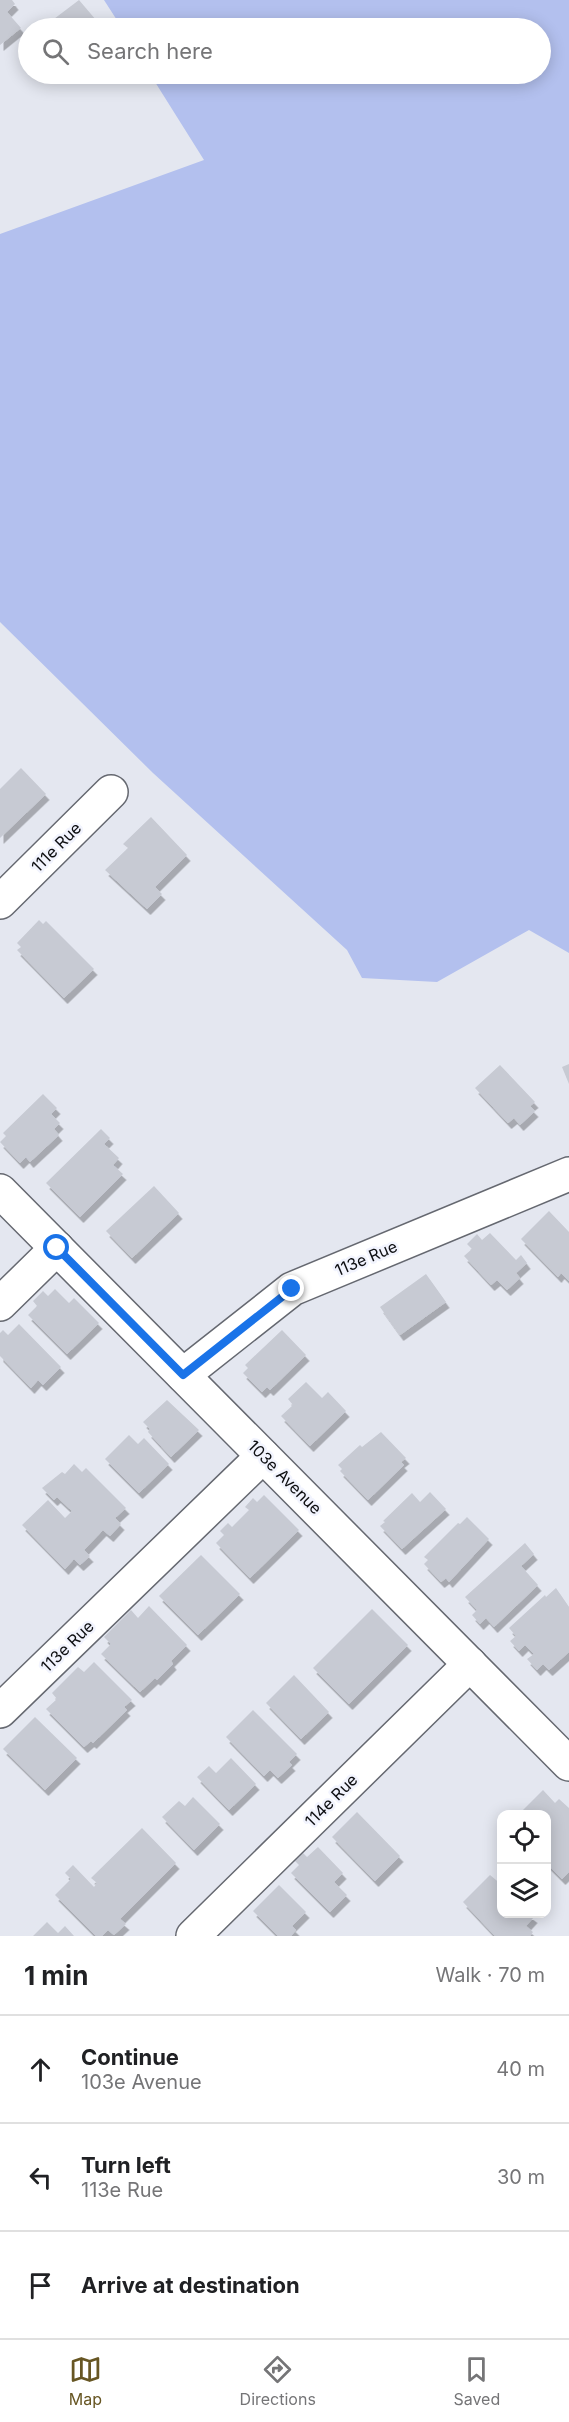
<!DOCTYPE html>
<meta charset="utf-8">
<style>
:root{--surface:#fff;--page:#f6f6f6;--text:#202124;--muted:#757577;--line:#e0e0e0;--accent:#675623}
body{margin:0;font-family:Inter,sans-serif;background:var(--page);color:var(--text)}
.controls{position:absolute;right:18px;bottom:18px;display:grid;overflow:hidden;border-radius:12px;box-shadow:0 3px 15px #0003}
.controls button{width:54px;height:54px;display:grid;place-items:center;padding:0;border:0;border-bottom:2px solid var(--line);background:var(--surface);color:var(--text);font:30px sans-serif}
.stop{position:absolute;width:18px;height:18px;margin:-14px;border:4px solid #1a73e8;border-radius:50%;background:#fff}
.stop.end{background:#1a73e8;border-color:#fff;box-shadow:0 2px 6px #0008}
.list{margin:0;padding:0;list-style:none}
h2{display:flex;justify-content:space-between;align-items:center;height:78px;margin:0;padding:0 24px;font-size:26px}
h2 small{font-size:20px;font-weight:400;color:var(--muted)}
.list li{display:grid;grid-template-columns:39px 1fr auto;gap:18px;align-items:center;box-sizing:border-box;height:108px;padding:0 24px;border-top:2px solid var(--line)}
.list b{display:block;font-size:22px;white-space:nowrap}
.list p{margin:0;font-size:20px;white-space:nowrap;color:var(--muted)}
.list em{font-size:20px;font-style:normal;color:var(--muted)}
.icon{flex:none;width:33px;height:33px;fill:none;stroke:currentColor;stroke-width:2;stroke-linecap:round;stroke-linejoin:round}
.map{position:relative;flex:none;width:569px;height:1936px;overflow:hidden}
.search{position:absolute;background:var(--surface);box-shadow:0 3px 15px #0003;left:18px;right:18px;top:18px;height:66px;display:flex;align-items:center;gap:15px;box-sizing:border-box;padding:0 21px;border-radius:33px;color:var(--muted);font-size:22px}
.sheet{height:402px;background:var(--surface)}
nav{display:flex;justify-content:space-around;align-items:center;box-sizing:border-box;height:84px;border-top:2px solid var(--line);background:var(--surface);font-size:16px;color:var(--muted)}
nav a{display:grid;justify-items:center;gap:3px}
nav .on{color:var(--accent)}
.map>svg:first-child{display:block}
</style>
<div class="map">
<svg width="569" height="1936" viewBox="0 0 569 1936">
<defs>
<filter id="shadow"><feDropShadow dx="3.5" dy="6" stdDeviation="0" flood-color="#0004"/></filter>
</defs>
<rect width="100%" height="100%" fill="#e4e7f0"/>
<path fill="#b3c0ee" d="M104 0H569V953L529 930 437 982 362 978 347 950 153 773 0 622V234L204 160 150 74H540V28H122Z"/>
<g fill="#c7cad3" filter="url(#shadow)">
<path d="M0 0H12L15 4 7 12 21 28 0 45Z"/>
<path d="M79 0 102 27 99 28H49L46 25Z"/>
<path d="M21 768 46 794 0 838V789Z"/>
<path d="M151 817 187 855 155 887 162 894 147 909 105 870 128 848 123 844Z"/>
<path d="M39 920 43 924 46 921 94 969 64 998 17 950 21 947 17 943Z"/>
<path d="M569 1064V1084L562 1067Z"/>
<path d="M500 1065 535 1102 530 1106 535 1111 520 1125 514 1118 508 1123 475 1088Z"/>
<path d="M43 1094 57 1108 51 1114 60 1123 54 1129 59 1135 30 1162 26 1157 20 1163 0 1142 6 1136 3 1133Z"/>
<path d="M101 1129 110 1138 104 1144 119 1158 113 1165 123 1174 80 1217 46 1183Z"/>
<path d="M154 1186 179 1213 132 1258 106 1231Z"/>
<path d="M549 1211 569 1232V1281L561 1273 558 1277 521 1239Z"/>
<path d="M490 1233 516 1260 521 1255 527 1263 516 1273 520 1278 507 1290 497 1280 491 1285 464 1256 472 1249 467 1244 477 1234 482 1240Z"/>
<path d="M426 1274 446 1302 400 1335 380 1307Z"/>
<path d="M55 1289 69 1303 74 1298 99 1323 67 1354 28 1315 37 1306 33 1301 43 1291 48 1296Z"/>
<path d="M19 1324 61 1367 43 1385 38 1380 31 1388 0 1356V1333L3 1330 8 1335Z"/>
<path d="M282 1330 306 1355 270 1390 267 1387 262 1392 243 1373 248 1368 245 1365Z"/>
<path d="M306 1382 322 1398 328 1392 346 1411 310 1446 281 1416 293 1405 288 1399Z"/>
<path d="M167 1400 199 1430 171 1457 148 1432 150 1429 143 1422Z"/>
<path d="M381 1432 406 1458 401 1462 404 1465 368 1500 340 1471 342 1469 338 1465 360 1445 362 1447Z"/>
<path d="M129 1435 138 1444 144 1438 169 1464 139 1493 105 1459Z"/>
<path d="M74 1464 82 1472 86 1468 126 1508 115 1518 121 1524 110 1536 103 1530 84 1550 90 1556 80 1565 74 1559 65 1569 22 1525 48 1500 65 1518 72 1511 57 1497 54 1500 42 1488 62 1472 65 1474Z"/>
<path d="M430 1492 446 1509 402 1549 380 1526 385 1522 383 1521 412 1493 420 1502Z"/>
<path d="M264 1495 299 1530 250 1578 216 1543 224 1535 220 1531 228 1523 232 1527 249 1510 245 1507 253 1498 257 1502Z"/>
<path d="M467 1517 489 1539 449 1582 446 1578 441 1582 424 1564 428 1560 424 1557 458 1523 460 1524Z"/>
<path d="M525 1543 534 1554 521 1566 538 1585 494 1627 486 1618 480 1624 472 1615 477 1610 465 1597Z"/>
<path d="M201 1555 240 1594 198 1635 159 1596Z"/>
<path d="M556 1588 569 1607V1652L549 1670 543 1664 537 1670 527 1659 534 1654 525 1645 519 1651 510 1641 516 1636 509 1628 545 1595 546 1597Z"/>
<path d="M149 1606 187 1645 171 1661 173 1664 157 1680 155 1678 140 1692 101 1654 111 1644 104 1637 131 1610 138 1618Z"/>
<path d="M372 1609 408 1645 349 1704 313 1668Z"/>
<path d="M94 1662 132 1700 124 1707 127 1710 93 1743 91 1741 84 1747 46 1709 57 1699 52 1693 78 1667 84 1672Z"/>
<path d="M294 1675 329 1712 301 1739 266 1703Z"/>
<path d="M253 1710 297 1754 289 1762 292 1765 278 1778 270 1770 264 1776 226 1737Z"/>
<path d="M35 1717 77 1758 45 1790 3 1749Z"/>
<path d="M231 1758 256 1784 229 1810 197 1777 209 1766 216 1773Z"/>
<path d="M543 1790 555 1803 559 1799 569 1808V1872L562 1879 546 1863V1814H519Z"/>
<path d="M193 1797 220 1824 194 1850 162 1817 179 1801 185 1806Z"/>
<path d="M357 1812 400 1856 375 1881 332 1837Z"/>
<path d="M142 1828 176 1863 120 1919 126 1924 114 1935 108 1930 102 1936H96L55 1895 71 1879 65 1873 73 1865 94 1887 97 1883 91 1878Z"/>
<path d="M318 1847 343 1873 334 1882 347 1895 330 1912 291 1873 299 1865 295 1861 303 1853 307 1857Z"/>
<path d="M490 1875 502 1885V1914H530L534 1917 526 1926 533 1932 530 1936H495L463 1902Z"/>
<path d="M279 1885 306 1912 292 1926 296 1930 291 1936H278L253 1911Z"/>
<path d="M47 1922 58 1933 65 1926 74 1936H33Z"/>
</g>
<g fill="none" stroke-linecap="round" stroke-linejoin="round">
<defs>
<g id="street">
<path d="M0 902 111 792"/>
<path d="M0 1191 569 1764"/>
<path d="M0 1304 57 1248"/>
<path d="M183 1375 292 1289 569 1174"/>
<path d="M0 1711 263 1456"/>
<path d="M193 1936 470 1664"/>
</g>
</defs>
<use href="#street" stroke="#656870" stroke-width="36"/>
<use href="#street" stroke="#fff" stroke-width="33"/>
</g>
<g fill="none" stroke-linecap="round" stroke-linejoin="round">
<path stroke="#1a73e8" stroke-width="8" d="M57 1248 183 1375 292 1289"/>
</g>
<g text-anchor="middle" dominant-baseline="central" stroke-width="5" stroke-linejoin="round" paint-order="stroke">
<g font-size="16" fill="#0d0e11" stroke="#f2f4fe">
<text transform="translate(56 847) rotate(-45)">111e Rue</text>
<text transform="translate(366 1258) rotate(-23)">113e Rue</text>
<text transform="translate(285 1477) rotate(45)">103e Avenue</text>
<text transform="translate(67 1646) rotate(-44)">113e Rue</text>
<text transform="translate(331 1800) rotate(-45)">114e Rue</text>
</g>
</g>
</svg>
<div class="controls">
<button><svg class="icon" aria-label="locate" viewBox="0 0 24 24"><circle cx="12" cy="12" r="6"/><path d="M12 2v4M12 18v4M2 12h4M18 12h4"/></svg></button>
<button><svg class="icon" aria-label="layers" viewBox="0 0 24 24"><path d="M12 4l9 5-9 5-9-5zM3 14l9 5 9-5"/></svg></button>
</div>
<div class="stop" style="left:57px;top:1248px"></div>
<div class="stop end" style="left:292px;top:1289px"></div>
<div class="search"><svg class="icon" aria-label="search" viewBox="0 0 24 24"><circle cx="10" cy="10" r="6"/><path d="M15 15l6 6"/></svg>Search here</div>
</div>
<section class="sheet">
<h2>1 min<small>Walk · 70 m</small></h2>
<ul class="list">
<li><svg class="icon" aria-label="ahead" viewBox="0 0 24 24"><path d="M12 20V5M6 11l6-6 6 6"/></svg><div><b>Continue</b><p>103e Avenue</p></div><em>40 m</em></li>
<li><svg class="icon" aria-label="left" viewBox="0 0 24 24"><path d="M17 20v-9H6M10 6l-5 5 5 5"/></svg><div><b>Turn left</b><p>113e Rue</p></div><em>30 m</em></li>
<li><svg class="icon" aria-label="arrive" viewBox="0 0 24 24"><path d="M6 21V4h12l-3 4 3 4H6"/></svg><div><b>Arrive at destination</b></div></li>
</ul>
</section>
<nav>
<a class="on"><svg class="icon" aria-label="map" viewBox="0 0 24 24"><path d="M3 6l6-2 6 2 6-2v14l-6 2-6-2-6 2zM9 4v14M15 6v14"/></svg>Map</a>
<a><svg class="icon" aria-label="directions" viewBox="0 0 24 24"><path d="M12 3l9 9-9 9-9-9zM9 14v-3h6M13 9l2 2-2 2"/></svg>Directions</a>
<a><svg class="icon" aria-label="saved" viewBox="0 0 24 24"><path d="M7 4h10v16l-5-4-5 4z"/></svg>Saved</a>
</nav>
